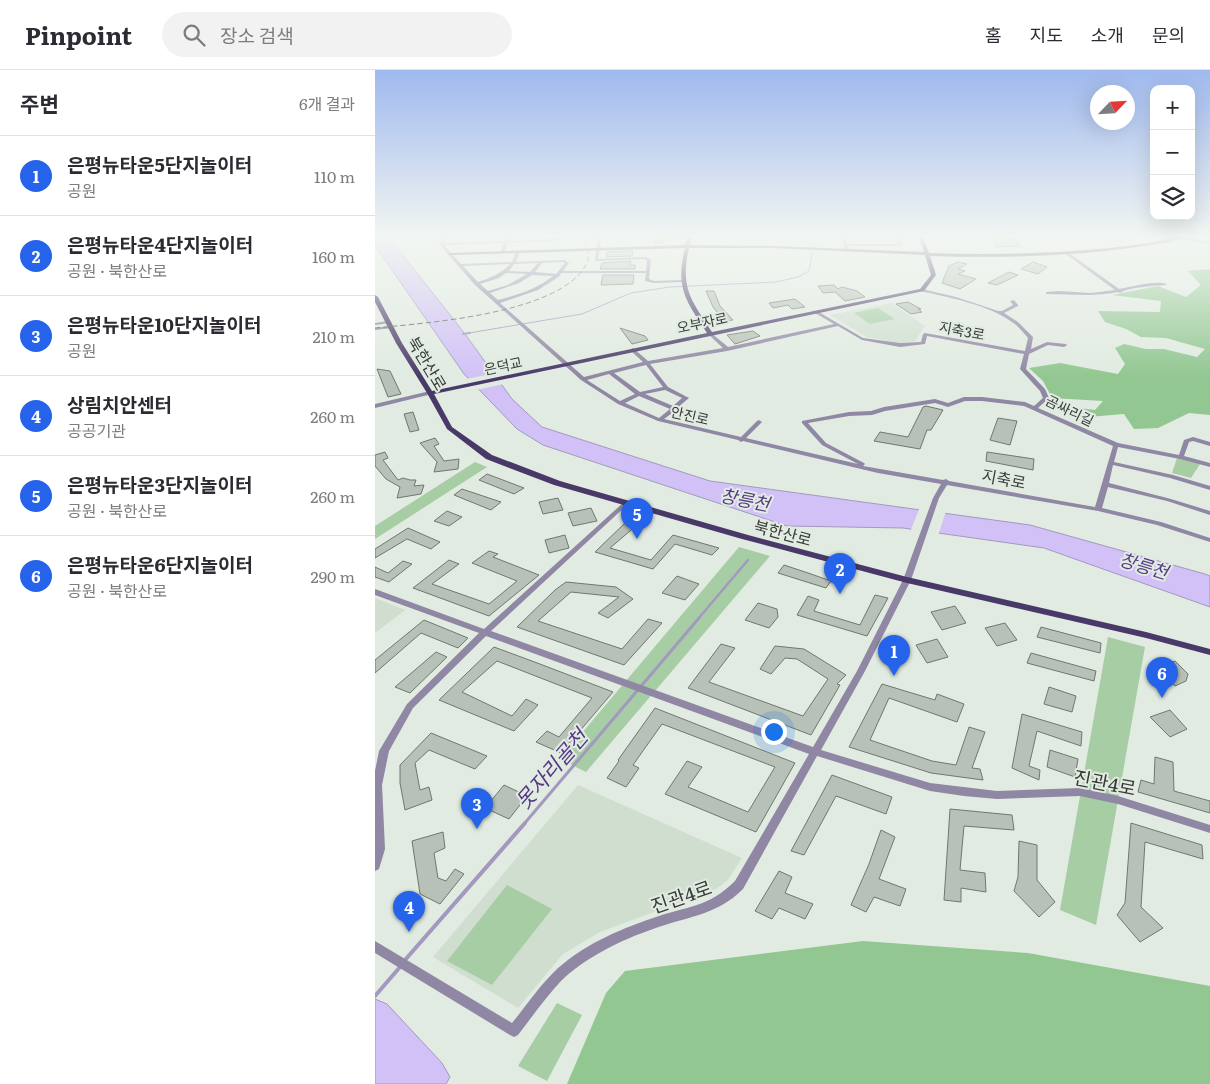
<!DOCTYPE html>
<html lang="ko">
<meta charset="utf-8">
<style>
:root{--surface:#fff;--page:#f2f2f3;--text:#2b2b33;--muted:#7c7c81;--line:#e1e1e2;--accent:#2563eb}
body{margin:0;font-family:Literata,"Noto Sans KR",serif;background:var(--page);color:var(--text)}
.controls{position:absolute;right:15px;top:15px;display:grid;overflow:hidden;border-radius:10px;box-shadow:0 5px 20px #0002}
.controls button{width:45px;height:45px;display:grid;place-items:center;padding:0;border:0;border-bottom:1px solid var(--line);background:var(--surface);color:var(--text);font:25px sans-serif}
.compass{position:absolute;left:715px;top:15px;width:45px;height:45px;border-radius:50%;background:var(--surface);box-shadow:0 5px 20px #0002;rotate:65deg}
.you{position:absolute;left:398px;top:661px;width:18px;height:18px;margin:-12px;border:4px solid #fff;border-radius:50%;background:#1a73e8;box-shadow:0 0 0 8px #1a73e833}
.badge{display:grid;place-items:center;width:32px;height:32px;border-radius:50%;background:var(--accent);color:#fff;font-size:16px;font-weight:700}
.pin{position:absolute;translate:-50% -41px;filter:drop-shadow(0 1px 2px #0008)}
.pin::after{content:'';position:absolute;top:26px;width:18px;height:15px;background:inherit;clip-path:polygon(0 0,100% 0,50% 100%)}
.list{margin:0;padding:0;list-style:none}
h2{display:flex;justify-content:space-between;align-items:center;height:65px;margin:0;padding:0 20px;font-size:21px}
h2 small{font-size:16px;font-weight:400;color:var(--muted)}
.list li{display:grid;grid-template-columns:32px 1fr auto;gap:15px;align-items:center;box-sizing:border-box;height:80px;padding:0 20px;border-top:1px solid var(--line)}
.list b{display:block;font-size:19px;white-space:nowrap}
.list p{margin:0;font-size:16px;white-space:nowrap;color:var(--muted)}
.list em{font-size:16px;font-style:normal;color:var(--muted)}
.icon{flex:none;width:28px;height:28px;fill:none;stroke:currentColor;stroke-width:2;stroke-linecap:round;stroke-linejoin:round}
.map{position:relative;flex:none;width:835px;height:1014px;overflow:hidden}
header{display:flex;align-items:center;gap:30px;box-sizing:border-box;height:70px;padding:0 25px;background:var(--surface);border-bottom:1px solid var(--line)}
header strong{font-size:24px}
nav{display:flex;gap:28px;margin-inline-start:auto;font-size:18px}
.search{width:350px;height:45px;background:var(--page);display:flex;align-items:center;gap:12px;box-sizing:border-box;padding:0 18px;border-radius:28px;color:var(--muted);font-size:19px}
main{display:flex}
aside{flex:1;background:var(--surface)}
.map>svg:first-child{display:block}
</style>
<header>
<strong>Pinpoint</strong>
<div class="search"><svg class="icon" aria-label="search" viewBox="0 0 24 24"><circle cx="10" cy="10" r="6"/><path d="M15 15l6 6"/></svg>장소 검색</div>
<nav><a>홈</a><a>지도</a><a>소개</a><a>문의</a></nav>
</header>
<main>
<aside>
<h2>주변<small>6개 결과</small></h2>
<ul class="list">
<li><span class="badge">1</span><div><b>은평뉴타운5단지놀이터</b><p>공원</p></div><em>110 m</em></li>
<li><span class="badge">2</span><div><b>은평뉴타운4단지놀이터</b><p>공원 · 북한산로</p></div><em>160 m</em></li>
<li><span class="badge">3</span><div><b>은평뉴타운10단지놀이터</b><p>공원</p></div><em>210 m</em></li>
<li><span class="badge">4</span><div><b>상림치안센터</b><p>공공기관</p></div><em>260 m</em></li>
<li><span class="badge">5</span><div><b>은평뉴타운3단지놀이터</b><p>공원 · 북한산로</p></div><em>260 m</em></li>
<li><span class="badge">6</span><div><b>은평뉴타운6단지놀이터</b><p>공원 · 북한산로</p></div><em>290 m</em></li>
</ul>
</aside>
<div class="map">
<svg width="835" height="1014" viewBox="0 0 835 1014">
<rect width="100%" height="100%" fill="#e1ebe1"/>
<g fill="#d0ded0">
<path d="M517 233 550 256 540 271 524 273 492 267 455 245Z"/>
<path d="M0 528 30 540 0 563Z"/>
<path d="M203 715 367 788 353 810 341 819 225 862 188 884 143 938 58 887Z"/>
</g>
<g fill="#a7cda5">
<path d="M503 238 520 249 495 254 479 243Z"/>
<path d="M802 388 825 394 816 408 797 403Z"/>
<path d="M100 392 112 397 0 469V456Z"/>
<path d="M364 477 395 486 211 702 185 689Z"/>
<path d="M733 567 770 577 721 855 685 840Z"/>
<path d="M132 815 177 839 117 915 72 891Z"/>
<path d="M182 933 207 945 172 1011 143 996Z"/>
</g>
<g fill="#92c791">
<path d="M835 199V345L814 343 783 358 759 359 749 344 713 347 695 337 720 340 728 331 677 328 668 311 654 298 685 293 743 304 750 294 740 278 749 274 771 279H789L822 287 830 279 791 268 766 267 751 259 730 252 723 241 785 242 786 231 737 225 783 216 811 227 826 215 813 201Z"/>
<path d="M488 871 653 883 835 916V1014H192L231 923 250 901Z"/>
</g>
<g fill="#d1c1f7" stroke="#a399be">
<path d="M4 165H23L16 170 90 264 137 329 167 357 335 411 655 455 830 504 835 506V537L669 478 528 458 412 456 168 375 142 359 89 304 1 177 0 168Z"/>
<path d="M0 929 12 934 67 993 75 1007 71 1014H0Z"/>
</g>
<g fill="#e1ebe1">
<path d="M121 303 129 314 101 320 91 309Z"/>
<path d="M545 437 571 441 563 466 535 462Z"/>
</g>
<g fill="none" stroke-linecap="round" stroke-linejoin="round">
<path stroke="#a399be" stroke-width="1" d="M88 264 207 244 256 223 295 217 401 212 423 207 434 201 437 183 444 165"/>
<path stroke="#a399be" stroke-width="2" d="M88 264 95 263"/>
<path stroke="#a399be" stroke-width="2.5" d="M323 549 373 490"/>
<path stroke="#a399be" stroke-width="3" d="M149 754 324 548"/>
<g stroke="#a399be" stroke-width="4">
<path d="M30 890 150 753"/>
<path d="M0 926 25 897"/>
</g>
</g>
<g fill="#b8c1b7" stroke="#6f786f">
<path d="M281 165H307L308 167 280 174Z"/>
<path d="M615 165H622L624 168H639L645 176 622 177Z"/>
<path d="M258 181 257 186 231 187 232 182Z"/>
<path d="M256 191 255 195H260V199H225L227 193Z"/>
<path d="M583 192 592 194 583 199 590 201 583 204 601 209 585 219 567 213 574 196Z"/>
<path d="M658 192 672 197 663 204 646 199Z"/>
<path d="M634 202 643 205 622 215 613 213Z"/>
<path d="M228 205H259L258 214 226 215Z"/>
<path d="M459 215 463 219 467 217 482 221 490 227 470 231 460 222 448 223 443 216Z"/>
<path d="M331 221H339L345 236 358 250 349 251 338 237Z"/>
<path d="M420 229 430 237 417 239 413 235 398 238 394 233Z"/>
<path d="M533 232 546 239H543L547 242 536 244 521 234Z"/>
<path d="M245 258 270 266 273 270 257 274Z"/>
<path d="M378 261 385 266 360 274 352 265Z"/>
<path d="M2 299 15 301 26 324 13 327Z"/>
<path d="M551 336 568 340 556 360H552L545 379 499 371 505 362 533 367 548 337Z"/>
<path d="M38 342 44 360 35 362 29 344Z"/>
<path d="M623 348 642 351 635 375 615 370Z"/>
<path d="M60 368 64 374 59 376 69 391 84 389 83 399 59 402 62 392 45 373Z"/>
<path d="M10 382 13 388 8 390 23 410 28 408 35 410H41L39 416 49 415 46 424 22 428 25 417 11 409 0 396V385Z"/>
<path d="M612 382 659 389 658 400 611 391Z"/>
<path d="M112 404 149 418 139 424 104 410Z"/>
<path d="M87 419 126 432 116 440 79 425Z"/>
<path d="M183 428 188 440 168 444 164 432Z"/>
<path d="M216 438 222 451 198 456 193 443Z"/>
<path d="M72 441 87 447 74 456 59 451Z"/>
<path d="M251 452 262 455 235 478 276 490 298 465 344 478 337 485 300 474 278 499 220 482Z"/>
<path d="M33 458 65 472 56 479 32 469 0 488V479Z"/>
<path d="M190 465 194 478 174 483 170 470Z"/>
<path d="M114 481 123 484 118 487 164 505 114 546 38 518 74 490 84 494 57 514 114 534 142 511 97 493Z"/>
<path d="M28 491 37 494 14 512 0 507V497L13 503Z"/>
<path d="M409 495 436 504 456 511 451 518 403 503Z"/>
<path d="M302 506 324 514 310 530 287 523Z"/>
<path d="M191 512 241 517 258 529 233 548 223 543 244 527 196 522 163 551 247 579 273 549 287 553 249 595 142 557 180 520Z"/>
<path d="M500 525 513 528 492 566 422 545 433 526 444 530 439 541 485 555Z"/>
<path d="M383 533 402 539 403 547 394 558 370 550Z"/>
<path d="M580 536 591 553 567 560 556 542Z"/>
<path d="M49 550 93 568 83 578 46 563 0 603V590Z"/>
<path d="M630 553 642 570 622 576 610 558Z"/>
<path d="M666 557 726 573 725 583 662 567Z"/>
<path d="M562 569 573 587 552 593 541 575Z"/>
<path d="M346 574 360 578 334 612 428 646 453 609 422 589 410 588 396 604 385 599 400 576 429 579 471 605 462 614 465 615 436 665 313 618Z"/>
<path d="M119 577 165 594 238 622 186 683 161 672 172 661 184 667 217 628 122 591 87 622 137 646 151 629 163 635 139 661 64 630Z"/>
<path d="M61 582 72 587 35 623 20 617Z"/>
<path d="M656 583 721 601 719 611 652 593Z"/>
<path d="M800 591 813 604 811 611 800 616 782 597Z"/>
<path d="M507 614 560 630 562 624 589 634 582 652 514 628 495 670 557 691 581 695 594 657 610 662 597 698 605 699 608 710 556 703 474 677Z"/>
<path d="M674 617 701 626 697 642 669 634Z"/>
<path d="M280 638 420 693 381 762 290 724 312 691 327 697 313 717 373 742 400 697 287 654 258 695 264 698 251 717 232 708 244 691 243 690Z"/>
<path d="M795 640 812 659 795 667 775 647Z"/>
<path d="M647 644 707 662 706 676 662 661 654 696 665 700 664 710 637 698Z"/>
<path d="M56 663 112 686 100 699 54 680 40 693 45 720 54 717 57 730 30 740 25 713V695Z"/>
<path d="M675 680 703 689 700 707 672 697Z"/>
<path d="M780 687 798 692 799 721 835 731V743L763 722 766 710 779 714Z"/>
<path d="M457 705 517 727 511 744 461 726 429 785 416 781Z"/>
<path d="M129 715 152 726 134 749 110 738Z"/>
<path d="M575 739 637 745 639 760 589 756 585 800 610 803 611 822 586 818V832L569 830Z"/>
<path d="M756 753 827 775 828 789 770 772 766 837 788 858 765 872 742 845 750 833Z"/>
<path d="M506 760 520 767 504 809 531 819 525 836 499 827 491 842 476 835 494 794Z"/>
<path d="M68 762 70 778 59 783 63 808 71 811 80 799 89 804 65 834 45 824 37 771Z"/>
<path d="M644 771 662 775V810L680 832 664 847 639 821 643 807Z"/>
<path d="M404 801 417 807 410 823 438 834 430 849 404 838 397 849 380 841Z"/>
</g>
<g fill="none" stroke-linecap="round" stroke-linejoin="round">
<g fill="#8f87a3" fill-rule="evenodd">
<path d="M71 165H86L73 167 69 173 129 171 131 165H135L133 171 182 169 184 168 183 165H223L187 167V170L182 171 133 173 130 182 128 183 126 182 129 173 69 175 86 194 137 192 141 181 143 180 145 181 141 192 189 190 194 193 188 201H271L272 191 269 189 220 191 223 165H227L223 189 271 187 276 190 274 209 279 211 308 210V211L306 212 279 213 270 211 271 203H186L185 206 163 220 125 233 209 307 268 292 256 281 255 280 258 278 273 291 348 278 333 264V262H335L353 277 459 254 440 243V242L442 241 488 268 525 273 546 272 548 264 550 263 650 281 653 268C648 262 643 256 637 252 614 235 573 227 545 221V219H547L581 227 623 241H627L638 235 635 231 639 230 643 235V236L629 243 643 252 658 267 656 279 672 272 691 274 692 275 689 277 673 275 654 284 651 299 670 319 674 328 663 338 743 373 804 385 809 370 818 367 835 372V376L818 371 814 372 809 386 835 393V397L805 389 743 377 739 392 798 405 835 416V420L795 408 738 395 734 413 796 429 835 441V445L792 431 733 417 727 438 786 452 835 468V472L782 455 723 441 572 415 564 428 536 510 490 601 446 680 555 713 622 721 705 718 743 726 835 755V763L743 734 705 726 622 729 589 726 555 721 442 686 368 819C341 846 313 846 278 859 246 870 211 887 186 911 170 928 157 947 143 965L139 967 135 965 0 883V871L137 953C151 936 163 918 178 903 205 876 243 860 278 848 311 836 333 838 360 811L434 684 111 566 38 638 14 681 7 715 10 779 4 799 0 801V701L4 681 32 634 104 563 0 525V519L109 559 249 432H253L254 433 253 434 116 561 438 677 482 601 528 510 558 428 566 414 503 403 368 371 366 372 363 370 283 351 243 334 206 310 100 215 64 174ZM188 192 190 193 181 204 160 202 167 193ZM163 193 155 202 134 201 139 194ZM135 194C126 204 115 208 103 212L88 196ZM131 203 152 204 133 215 113 221 105 214 124 208ZM157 205 178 206C162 219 143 225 123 230L115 223 144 213ZM463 256 487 270 525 277 550 274 552 266 649 284 645 299 665 321 668 328 659 336 650 332 607 327H589L573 333 560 329 509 337 496 341 474 342 427 351V353L447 375 483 394 371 368 387 352 384 350 382 351 366 367 289 349 300 341 302 340V338L314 328 293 317 275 294 352 281ZM271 295 288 317 265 322 239 303ZM234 304 260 324 245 331 212 310ZM290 320 307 328 298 336 270 324ZM264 326 295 339 284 348 250 333ZM590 331H607L649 336 738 376 720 437 574 411 571 409 568 410 488 396 490 394 489 393 451 373 433 353 474 346 497 345 510 341 560 333 573 337Z"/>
<path d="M468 165H473L470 167 472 174H521L523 173 518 165H522L527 174 521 176H473L474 180 472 181 470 180 466 167Z"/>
<path d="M791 165H801L835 172V174Z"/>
<path d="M692 183H694L744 219C757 217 780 210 792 214L790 215C778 216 754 217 745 223L743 222C719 227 695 224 671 224V222L684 221 716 223 740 220 692 185Z"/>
<path d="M13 251H15V253L0 255V253Z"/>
<path d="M15 256 17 257V258L0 260V258Z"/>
<path d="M55 321 57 322V324L0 338V334Z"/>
</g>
<path fill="#493968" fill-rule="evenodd" d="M313 165H317L315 175 399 176 549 182 543 165H547L554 183C614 185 674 184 734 178 751 176 768 174 784 171 794 169 804 165 814 165 796 174 774 175 754 178 688 187 621 188 555 186L561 205 549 221 59 324 77 357 117 385 185 411 373 465 532 507 771 562 835 579V585L771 568 532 513 367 469 179 415 111 389 72 359 52 323 21 273 0 232V225L3 227 27 273 57 321 332 263C311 231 300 218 310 178L75 185 73 184 75 183 310 175ZM314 178H399L550 185 556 205 545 219 337 262C316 230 305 218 314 178Z"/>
<path stroke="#595d58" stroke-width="1" stroke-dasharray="5.5 3" stroke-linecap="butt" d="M0 258C51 253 184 244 211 195 216 186 211 174 209 165"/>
</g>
<linearGradient id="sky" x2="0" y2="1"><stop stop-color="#9fb9ee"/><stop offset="0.54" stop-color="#f2f6f2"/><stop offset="1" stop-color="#f2f6f2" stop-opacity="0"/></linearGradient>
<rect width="835" height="307" fill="url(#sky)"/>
<g text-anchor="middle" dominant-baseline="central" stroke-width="4" stroke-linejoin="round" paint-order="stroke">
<g font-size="14" fill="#393c38" stroke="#e1ebe1">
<text transform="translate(327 252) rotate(-12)">오부자로</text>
<text transform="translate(587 260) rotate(11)">지축3로</text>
<text transform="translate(128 295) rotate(-12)">은덕교</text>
<text transform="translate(695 340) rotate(26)">곰싸리길</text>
<text transform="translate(315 345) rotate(13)">안진로</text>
</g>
<g font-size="16" fill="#393c38" stroke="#e1ebe1">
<text transform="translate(53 293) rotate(59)">북한산로</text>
<text transform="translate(629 408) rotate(11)">지축로</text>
<text transform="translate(408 462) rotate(15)">북한산로</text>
</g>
<g font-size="18" font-style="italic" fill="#573a87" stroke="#e1ebe1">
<text transform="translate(370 429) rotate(11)">창릉천</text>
<text transform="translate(769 495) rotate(17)">창릉천</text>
</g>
<g font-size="19" fill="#393c38" stroke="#e1ebe1">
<text transform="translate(730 712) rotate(11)">진관4로</text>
<text transform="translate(306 826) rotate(-19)">진관4로</text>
</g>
<g font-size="21" font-style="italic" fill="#573a87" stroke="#e1ebe1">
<text transform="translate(175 698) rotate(-49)">못자리골천</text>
</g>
</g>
</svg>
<div class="controls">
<button>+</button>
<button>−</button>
<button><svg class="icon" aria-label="layers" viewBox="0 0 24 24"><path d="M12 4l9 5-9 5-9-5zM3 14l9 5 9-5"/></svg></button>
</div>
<svg class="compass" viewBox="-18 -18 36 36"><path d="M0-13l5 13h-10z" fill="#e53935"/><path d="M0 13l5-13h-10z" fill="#7c7c81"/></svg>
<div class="you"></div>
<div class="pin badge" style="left:519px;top:606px">1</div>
<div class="pin badge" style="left:465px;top:524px">2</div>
<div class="pin badge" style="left:102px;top:759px">3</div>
<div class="pin badge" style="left:34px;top:862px">4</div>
<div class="pin badge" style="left:262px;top:469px">5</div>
<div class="pin badge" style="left:787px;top:628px">6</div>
</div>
</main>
